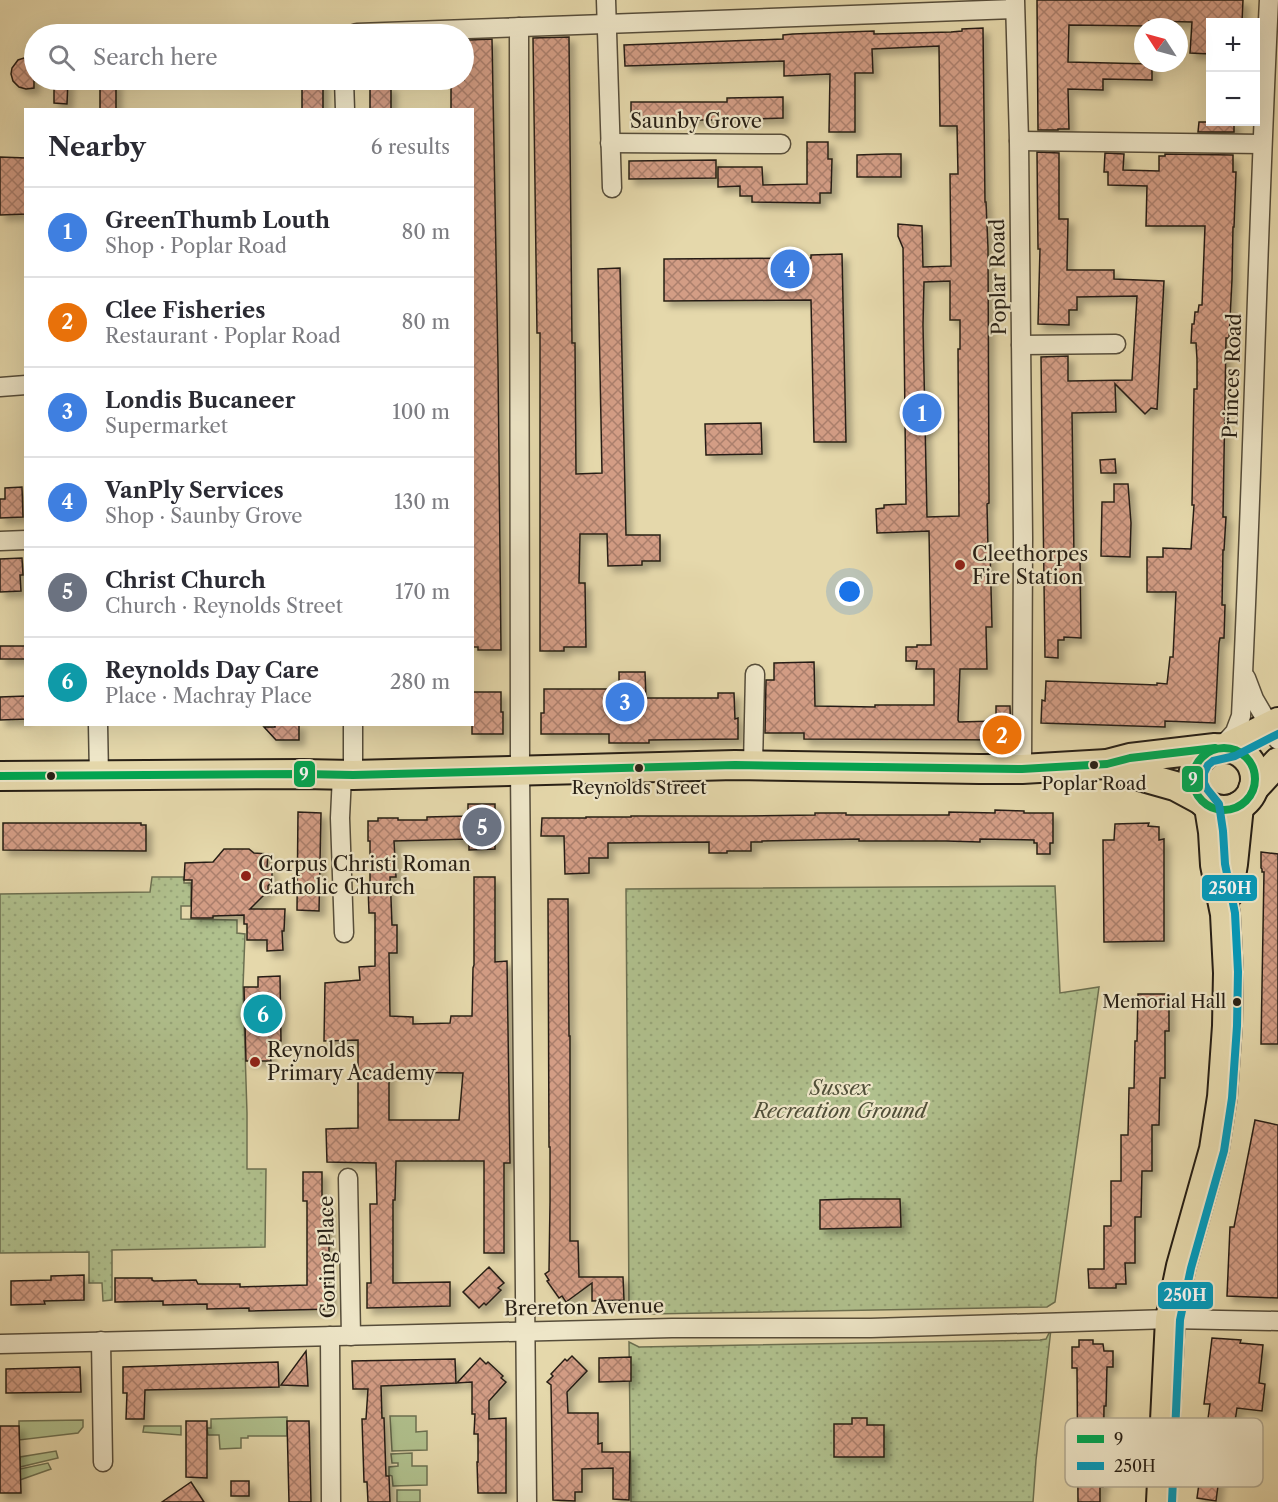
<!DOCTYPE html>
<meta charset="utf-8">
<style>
:root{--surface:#fff;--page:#f2f2f3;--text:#2b2b33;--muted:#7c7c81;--line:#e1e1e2;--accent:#0b8043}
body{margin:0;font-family:"Libre Caslon Text",serif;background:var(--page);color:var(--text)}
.controls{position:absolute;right:18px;top:18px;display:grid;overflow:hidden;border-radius:0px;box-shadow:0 6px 24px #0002}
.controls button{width:54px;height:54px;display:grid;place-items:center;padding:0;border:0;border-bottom:2px solid var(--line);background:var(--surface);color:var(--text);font:30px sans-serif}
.compass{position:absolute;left:1134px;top:18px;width:54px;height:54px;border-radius:50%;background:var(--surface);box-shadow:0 6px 24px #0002;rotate:306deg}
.you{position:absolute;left:850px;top:592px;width:21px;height:21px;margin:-15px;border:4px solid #fff;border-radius:50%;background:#1a73e8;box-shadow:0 0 0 9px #1a73e833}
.badge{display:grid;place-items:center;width:39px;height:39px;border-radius:50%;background:var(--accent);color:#fff;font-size:20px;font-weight:700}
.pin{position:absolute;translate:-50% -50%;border:3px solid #fff;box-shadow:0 2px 6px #0006}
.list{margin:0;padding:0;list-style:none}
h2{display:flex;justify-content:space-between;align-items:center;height:78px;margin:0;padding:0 24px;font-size:26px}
h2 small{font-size:20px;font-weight:400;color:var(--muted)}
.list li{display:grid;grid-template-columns:39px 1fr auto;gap:18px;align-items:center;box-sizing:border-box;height:90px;padding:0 24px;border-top:2px solid var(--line)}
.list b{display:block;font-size:22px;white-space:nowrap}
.list p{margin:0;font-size:20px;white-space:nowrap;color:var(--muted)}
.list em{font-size:20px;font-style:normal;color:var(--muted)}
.icon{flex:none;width:33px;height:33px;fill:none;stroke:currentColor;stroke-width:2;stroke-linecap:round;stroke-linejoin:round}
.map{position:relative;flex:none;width:1278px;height:1502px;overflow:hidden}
.search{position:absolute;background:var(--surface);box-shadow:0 6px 24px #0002;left:24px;top:24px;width:450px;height:66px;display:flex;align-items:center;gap:15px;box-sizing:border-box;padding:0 21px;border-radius:33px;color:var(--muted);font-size:22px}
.panel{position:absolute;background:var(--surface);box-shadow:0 6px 24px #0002;left:24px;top:108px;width:450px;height:618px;border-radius:0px}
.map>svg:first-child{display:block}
</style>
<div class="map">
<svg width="1278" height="1502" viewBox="0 0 1278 1502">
<defs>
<pattern id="park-dots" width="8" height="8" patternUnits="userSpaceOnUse" patternTransform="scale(1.5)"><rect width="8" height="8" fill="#b0c08d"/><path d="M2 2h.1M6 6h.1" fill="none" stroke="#97a579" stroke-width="1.8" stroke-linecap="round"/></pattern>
<pattern id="building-cross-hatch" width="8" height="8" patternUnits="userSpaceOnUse" patternTransform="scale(1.5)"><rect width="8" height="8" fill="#d39d85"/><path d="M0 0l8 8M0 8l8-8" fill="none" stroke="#ab7f6c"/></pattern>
<filter id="shadow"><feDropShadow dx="5.5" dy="5.5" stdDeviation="3" flood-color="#0004"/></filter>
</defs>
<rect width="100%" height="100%" fill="#e5d8ab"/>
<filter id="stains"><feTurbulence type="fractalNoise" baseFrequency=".00333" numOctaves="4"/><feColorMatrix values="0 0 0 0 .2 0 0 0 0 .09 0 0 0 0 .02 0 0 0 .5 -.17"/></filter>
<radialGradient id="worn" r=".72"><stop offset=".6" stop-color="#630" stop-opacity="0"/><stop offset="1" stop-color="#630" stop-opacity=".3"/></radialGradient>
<g fill="#b0c08d" stroke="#6c7051" stroke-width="1.5">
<path d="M390 1416H416V1432L427 1431V1450L392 1451Z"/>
<path d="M287 1417V1436H248V1438H241V1448L220 1449 219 1435H208L207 1428H211V1419Z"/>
<path d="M83 1420V1427L78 1433 19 1440V1421Z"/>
<path d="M144 1426H181V1435L143 1432Z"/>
<path d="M56 1451 58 1458 20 1467V1457Z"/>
<path d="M412 1453V1466H427V1485L393 1486 392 1476 389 1475V1467L398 1466V1463H392L391 1454Z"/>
<path d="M48 1463 51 1469 20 1480V1469Z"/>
<rect x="397" y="1490" width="23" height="12"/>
</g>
<g fill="url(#park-dots)" stroke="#6c7051" stroke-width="1.5">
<path d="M152 877H184V883H191V906H181V919L237 920V933L245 934 243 987 247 1113V1169H266L265 1247 112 1250V1300L103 1301 102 1283H89V1252L0 1253V894L150 892Z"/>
<path d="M1055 886 1060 993 1099 987 1055 1302 1047 1307 648 1314 629 1306 626 889Z"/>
<path d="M1051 1329 1036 1460 1033 1502H631L629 1342 639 1347 1040 1340 1046 1339Z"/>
</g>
<g fill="url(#building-cross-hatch)" stroke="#271f15" stroke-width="1.5" fill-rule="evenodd" filter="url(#shadow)">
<path d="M1037 0H1243L1242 22 1210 21V54L1190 53 1192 22 1149 21V26L1069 25 1068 62 1152 64V80L1103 79V90L1068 89 1069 129H1058V130H1038Z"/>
<path d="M983 28 985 202H986L988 248 989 503 987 504 988 549H990L992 627H986L987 669H960L958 720 959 722 996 721V706H1010L1011 740 804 739V733H765L766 680H774V663L814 662 815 706 875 707V705H934V669H916L917 661H906V647H917V645H931L929 531 877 533 876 509 884 508V505L906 504 903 248 898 236V224L922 226 923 267 951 266 950 174H958L957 126H940L939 46 872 49 873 73H855V132H829L830 74 784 76V61L625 66 624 45 783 39V35L793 34 874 31V34L951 32 962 31V29ZM950 281V320H960V349H958L959 516 927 517 923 325 924 282Z"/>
<path d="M569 37 572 343H575L576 474 602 473 598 269 620 268 626 535H660V561H642V565L608 566 607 534H580L579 583H585L586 647H564V651H540V333H537L533 38Z"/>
<path d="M492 39 498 364 501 650H478V647H472V110H451V80H464V42H469V40Z"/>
<path d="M24 58H34V88L26 89 19 87 13 81 11 74 12 68 18 60Z"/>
<path d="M54 80H68L67 104 54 103Z"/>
<rect x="302" y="80" width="21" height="30"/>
<rect x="100" y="81" width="16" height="29"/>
<rect x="370" y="86" width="21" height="24"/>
<path d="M783 97V118L718 120H631V102H727V98Z"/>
<path d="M1199 122H1234V132H1198Z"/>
<path d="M807 142H828V159H832L831 193H820V203L752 202V196H740V186L718 187V167H762L763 185 807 184Z"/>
<path d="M1037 152 1059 153V219H1068L1067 270H1114V279L1164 281 1157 409 1151 408 1145 414 1115 384 1116 412 1072 413 1074 557H1080L1081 638 1064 637V640H1058V658L1045 657 1041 357 1068 356V381L1132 380 1137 296 1077 297V310H1069V325L1038 324 1040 249H1038Z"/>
<path d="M1105 153 1124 154 1123 170 1159 171V156H1165V154L1233 155V172H1236L1234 227H1233L1232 280 1229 338H1226L1223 517H1226L1224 550H1223L1222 605H1225L1224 638H1220L1219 643 1215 723 1165 721V727L1041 723 1042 700 1045 701 1046 681 1157 685V683L1167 684 1170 657H1173L1176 592H1147V557H1163V548L1191 549 1194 505H1192L1194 389H1197V359L1196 343H1191L1192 324H1194L1195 312H1198L1199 305H1202L1205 226H1146L1147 186 1108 185V172H1104Z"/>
<path d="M886 154H901V177H857V155Z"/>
<path d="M0 157 26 158V214L0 215Z"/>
<path d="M716 160V178L629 179V161Z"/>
<path d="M842 254 846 442H814L811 300 664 301V259L811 258V255Z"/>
<path d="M761 423 762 454 706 455 705 424Z"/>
<path d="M1115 459 1116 473H1101L1100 460Z"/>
<path d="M1114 484H1128L1131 523 1130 557 1101 556 1102 502H1114Z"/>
<path d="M22 487 23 517 0 518V499H5V488Z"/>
<path d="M22 558 23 575H20L21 591 0 592V559Z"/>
<rect x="0" y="646" width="26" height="13"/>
<path d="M619 672H645L646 698H718V693H734L735 719 738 718V739L649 740V743H609V734H541V713H544V689H619Z"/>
<path d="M472 692H501V712H503V734H472Z"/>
<path d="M26 696V719L0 720V697Z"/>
<path d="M275 724H299V740H276L264 727H275Z"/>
<path d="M468 804H495V849L469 850V839L394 841 396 877H390L391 899 392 925H397V953H389L390 1016 413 1017V1024L450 1023 451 1016H472L473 968 474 965V877H495V962L507 961 510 1163H504V1253H484V1161H396L395 1200H393V1283L450 1282V1306L367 1308V1283H371L370 1204H377L376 1163 327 1162 326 1129 358 1128V1040L324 1041 325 983 360 980 359 967 375 966V913H369L368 886H370V841H368V821H378V818H398V820H427V817L468 816ZM389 1072 463 1073 459 1120H389Z"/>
<path d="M995 810 1024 811V813H1053V843H1050V854H1037V843H1034V840L980 839V842L946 841H859V839L762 841V842H751V851H727V853H709V842L608 843V858H589V873L565 874 564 836H541L542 818H586V817H631V816H743L815 815V813H846V815H949V812L995 813Z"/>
<path d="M298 812 321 813 319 911 297 910Z"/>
<path d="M3 823H141V825H146V851L3 850Z"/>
<path d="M1149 823 1148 826 1159 827V840L1164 839V941L1104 942 1103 840H1114L1115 824Z"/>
<path d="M224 849H249L254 853 268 854 267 867 272 871V881L268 886V891L250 909H285L284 931H282L283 950 267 951V940H247V924H244V915L213 916V918H191L192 880H184L185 863 213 862Z"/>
<path d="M1261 852 1278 854V1044H1261L1264 872H1262V869L1261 868Z"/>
<path d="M548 899H568L569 1036H570V1241H578L579 1277H623L624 1300 592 1301V1283L566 1302 562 1296 559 1298 547 1281 549 1280 545 1274 549 1271 550 1202V1147H549Z"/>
<path d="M280 976 281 1041H268L271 1061H246L244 987H258V977Z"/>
<path d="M1138 994H1169V1031H1165V1078H1160L1159 1125H1152V1171H1142L1141 1217H1135V1263H1125L1126 1284H1116V1288H1089L1088 1269H1104V1226H1111V1181H1121V1135H1128L1129 1088H1134L1135 1041H1137Z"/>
<path d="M1255 1120 1278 1125V1298L1227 1296 1230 1227H1234Z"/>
<path d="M303 1172H322V1205H329V1285H331L332 1309 249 1311V1308L207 1309V1304L163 1305V1301L115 1302V1278H152V1280L154 1281 196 1280 198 1284H240V1287L307 1285V1201H303Z"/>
<path d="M851 1199H900L901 1227 820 1229V1200Z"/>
<path d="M489 1267 504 1283 498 1288 501 1290 486 1305 484 1303 479 1308 463 1292Z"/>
<path d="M84 1275V1300L44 1301 45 1304 11 1305V1281L51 1280V1276Z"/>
<path d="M1212 1338 1241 1340 1240 1343 1263 1345 1259 1383 1265 1384 1262 1411 1237 1408 1232 1442 1224 1440 1216 1501 1197 1498 1210 1404H1204Z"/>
<path d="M1079 1340H1093V1344H1103L1104 1351H1113V1367H1107L1106 1406H1104L1103 1487H1100V1502H1078L1077 1368H1072V1347H1079Z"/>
<path d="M306 1351 308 1386 281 1385Z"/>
<path d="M572 1356 587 1371 567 1392 568 1413H598V1444L602 1443V1452H630L629 1500 613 1499V1468L582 1469V1492H575V1501L553 1500 551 1385 547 1382 553 1376 551 1374 565 1359 567 1361Z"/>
<path d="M631 1357V1381L599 1382V1358Z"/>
<path d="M480 1358 486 1364 488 1362 503 1376 501 1378 506 1382 489 1401V1419L506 1418V1493H478L477 1462H478V1434H474L475 1414H472V1382L457 1383Z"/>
<path d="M455 1359 456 1383 381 1386 382 1418H384L386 1476H389L390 1502H368L367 1482H364L362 1419H366L368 1389H353L352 1361Z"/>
<path d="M278 1362 279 1387 145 1390 144 1419H126L127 1393H123V1367Z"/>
<path d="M80 1367 81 1392 6 1393V1369Z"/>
<path d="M852 1418H867V1425H884V1457H834V1424H852Z"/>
<path d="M186 1421H207V1478L186 1477Z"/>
<path d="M287 1421H309L311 1502H289Z"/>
<path d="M0 1426H19L21 1493H0Z"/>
<rect x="231" y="1481" width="18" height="15"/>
<path d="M191 1482 204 1502H162Z"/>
</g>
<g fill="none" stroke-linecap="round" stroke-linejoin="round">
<defs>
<g id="street">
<path d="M606 0 612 188"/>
<path d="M1015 0 1019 141 1023 538 1022 769"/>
<path d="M519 27 520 771 527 1502"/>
<path d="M354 34 357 33 1014 9"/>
<path d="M344 80 345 110"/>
<path d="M1019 141 1262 144"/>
<path d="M610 143 781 144"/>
<path d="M1021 345 1116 344"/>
<path d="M0 387 26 385"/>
<path d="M0 541 26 540"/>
<path d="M1246 678 1254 699 1278 740"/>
<path d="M98 724 99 776"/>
<path d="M1223 745 1235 732 1241 716C1253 477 1257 238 1269 0"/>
<path d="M753 765 755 674"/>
<path d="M342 775 340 818 344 933"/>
<path d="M353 775V724"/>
<path d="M348 1178 351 1336"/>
<path d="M330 1336 331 1502"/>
<path d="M101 1341 103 1462"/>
<path d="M0 1344 672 1328H871L1170 1319 1278 1321"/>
</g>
<g id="primary">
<path d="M1227 747 1278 722"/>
<circle cx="1224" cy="779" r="31"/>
<path d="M1107 764 1129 773 1175 786 1201 800"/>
<path d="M0 776 303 774 353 775 735 765 979 769H1022L1107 764 1130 758 1215 748"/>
<path d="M1253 789 1278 762"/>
<path d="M1228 894 1233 864 1239 806"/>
<path d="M1161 1502 1170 1319 1181 1266 1214 1149 1222 1097 1227 1026 1228 973 1225 914 1215 865 1213 832 1209 807"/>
</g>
</defs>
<use href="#street" stroke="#564d3a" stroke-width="21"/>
<use href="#primary" stroke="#271f15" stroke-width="32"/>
<use href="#street" stroke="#eee6c8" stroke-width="18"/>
<use href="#primary" stroke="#e5d8ab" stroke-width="28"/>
<defs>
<g id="bus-1">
<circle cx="1224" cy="779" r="31"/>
<path d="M0 776 303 774 353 775 735 765 1022 769 1107 764 1130 758 1215 748"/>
</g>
<path id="bus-2" d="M1172 1502 1180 1320 1191 1268 1224 1151 1232 1098 1237 1026 1238 972 1235 913 1225 864 1223 831 1219 804 1207 789 1204 783V773L1208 765 1213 761 1235 756 1278 734"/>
</defs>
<use href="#bus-1" stroke="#eee6c8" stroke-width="12"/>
<use href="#bus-2" stroke="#eee6c8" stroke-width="12"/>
<use href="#bus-1" stroke="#00a651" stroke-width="8"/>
<use href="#bus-2" stroke="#049bbc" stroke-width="8"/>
</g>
<g fill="#8f2418" stroke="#eee6c8" stroke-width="2">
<circle cx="960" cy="565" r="6"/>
<circle cx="246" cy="876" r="6"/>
<circle cx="255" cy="1062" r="6"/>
</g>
<g fill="#271f15" stroke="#eee6c8" stroke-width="2">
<circle cx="1094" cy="765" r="5"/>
<circle cx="639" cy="768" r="5"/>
<circle cx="51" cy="776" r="5"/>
<circle cx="1237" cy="1002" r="5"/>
</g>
<g text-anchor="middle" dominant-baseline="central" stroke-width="4.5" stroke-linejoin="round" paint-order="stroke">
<g font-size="18" fill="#271f15" stroke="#eee6c8">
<text x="1094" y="784">Poplar Road</text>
<text x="639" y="788">Reynolds Street</text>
<text x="1226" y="1002" text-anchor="end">Memorial Hall</text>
</g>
<g font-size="20" fill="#271f15" stroke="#eee6c8">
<text x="696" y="121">Saunby Grove</text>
<text transform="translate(998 277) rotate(-91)">Poplar Road</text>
<text transform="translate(1232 376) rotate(-88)">Princes Road</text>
<text transform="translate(327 1257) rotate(-91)">Goring Place</text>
<text transform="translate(584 1307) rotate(-1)">Brereton Avenue</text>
</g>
<g font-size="20" fill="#271f15" stroke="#eee6c8" text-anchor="start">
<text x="972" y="554">Cleethorpes<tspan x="972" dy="23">Fire Station</tspan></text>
<text x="258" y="864">Corpus Christi Roman<tspan x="258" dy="23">Catholic Church</tspan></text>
<text x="267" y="1050">Reynolds<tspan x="267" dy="23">Primary Academy</tspan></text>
</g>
<g font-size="20" font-style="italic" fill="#504f39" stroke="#eee6c8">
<text x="840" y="1088">Sussex<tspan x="840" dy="23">Recreation Ground</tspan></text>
</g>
</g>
<rect x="1065" y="1418" width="198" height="69" rx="9" fill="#eee6c8" stroke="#b2aa92" stroke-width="1.5"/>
<rect x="1077" y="1435" width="27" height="8" fill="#00a651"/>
<rect x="1077" y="1462" width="27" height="8" fill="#049bbc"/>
<g font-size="16" fill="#271f15">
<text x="1114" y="1445">9</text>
<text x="1114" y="1472">250H</text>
</g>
<g stroke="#eee6c8" stroke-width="2">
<rect x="293" y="760" width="23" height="28" rx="6" fill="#00a651"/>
<rect x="1181" y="765" width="23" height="28" rx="6" fill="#00a651"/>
<rect x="1201" y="874" width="57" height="28" rx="6" fill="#049bbc"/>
<rect x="1157" y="1281" width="57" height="29" rx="6" fill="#049bbc"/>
</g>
<g font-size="16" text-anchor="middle" font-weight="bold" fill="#fff">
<text x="304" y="780">9</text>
<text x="1193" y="785">9</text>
<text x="1230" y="894">250H</text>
<text x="1185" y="1301">250H</text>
</g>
<rect width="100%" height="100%" filter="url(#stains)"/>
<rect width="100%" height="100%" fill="url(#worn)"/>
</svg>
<div class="controls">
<button>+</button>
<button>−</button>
</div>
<svg class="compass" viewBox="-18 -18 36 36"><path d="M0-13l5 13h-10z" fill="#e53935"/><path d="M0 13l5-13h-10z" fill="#7c7c81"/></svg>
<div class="you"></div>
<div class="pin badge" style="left:922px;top:413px;background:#3f7fe0">1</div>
<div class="pin badge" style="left:1002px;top:735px;background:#e8710a">2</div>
<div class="pin badge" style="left:625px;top:702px;background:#3f7fe0">3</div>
<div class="pin badge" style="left:790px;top:269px;background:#3f7fe0">4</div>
<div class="pin badge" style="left:482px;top:827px;background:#6b7280">5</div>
<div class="pin badge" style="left:263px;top:1014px;background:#0f9aa8">6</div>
<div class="search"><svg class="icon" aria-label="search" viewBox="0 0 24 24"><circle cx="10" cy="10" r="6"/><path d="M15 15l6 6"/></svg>Search here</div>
<section class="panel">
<h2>Nearby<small>6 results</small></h2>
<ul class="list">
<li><span class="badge" style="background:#3f7fe0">1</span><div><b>GreenThumb Louth</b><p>Shop · Poplar Road</p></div><em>80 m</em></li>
<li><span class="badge" style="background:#e8710a">2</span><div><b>Clee Fisheries</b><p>Restaurant · Poplar Road</p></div><em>80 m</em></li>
<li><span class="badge" style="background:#3f7fe0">3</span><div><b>Londis Bucaneer</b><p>Supermarket</p></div><em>100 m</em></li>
<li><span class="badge" style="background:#3f7fe0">4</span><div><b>VanPly Services</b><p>Shop · Saunby Grove</p></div><em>130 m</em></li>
<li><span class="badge" style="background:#6b7280">5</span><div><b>Christ Church</b><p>Church · Reynolds Street</p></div><em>170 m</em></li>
<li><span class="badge" style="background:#0f9aa8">6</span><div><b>Reynolds Day Care</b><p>Place · Machray Place</p></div><em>280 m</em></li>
</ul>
</section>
</div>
